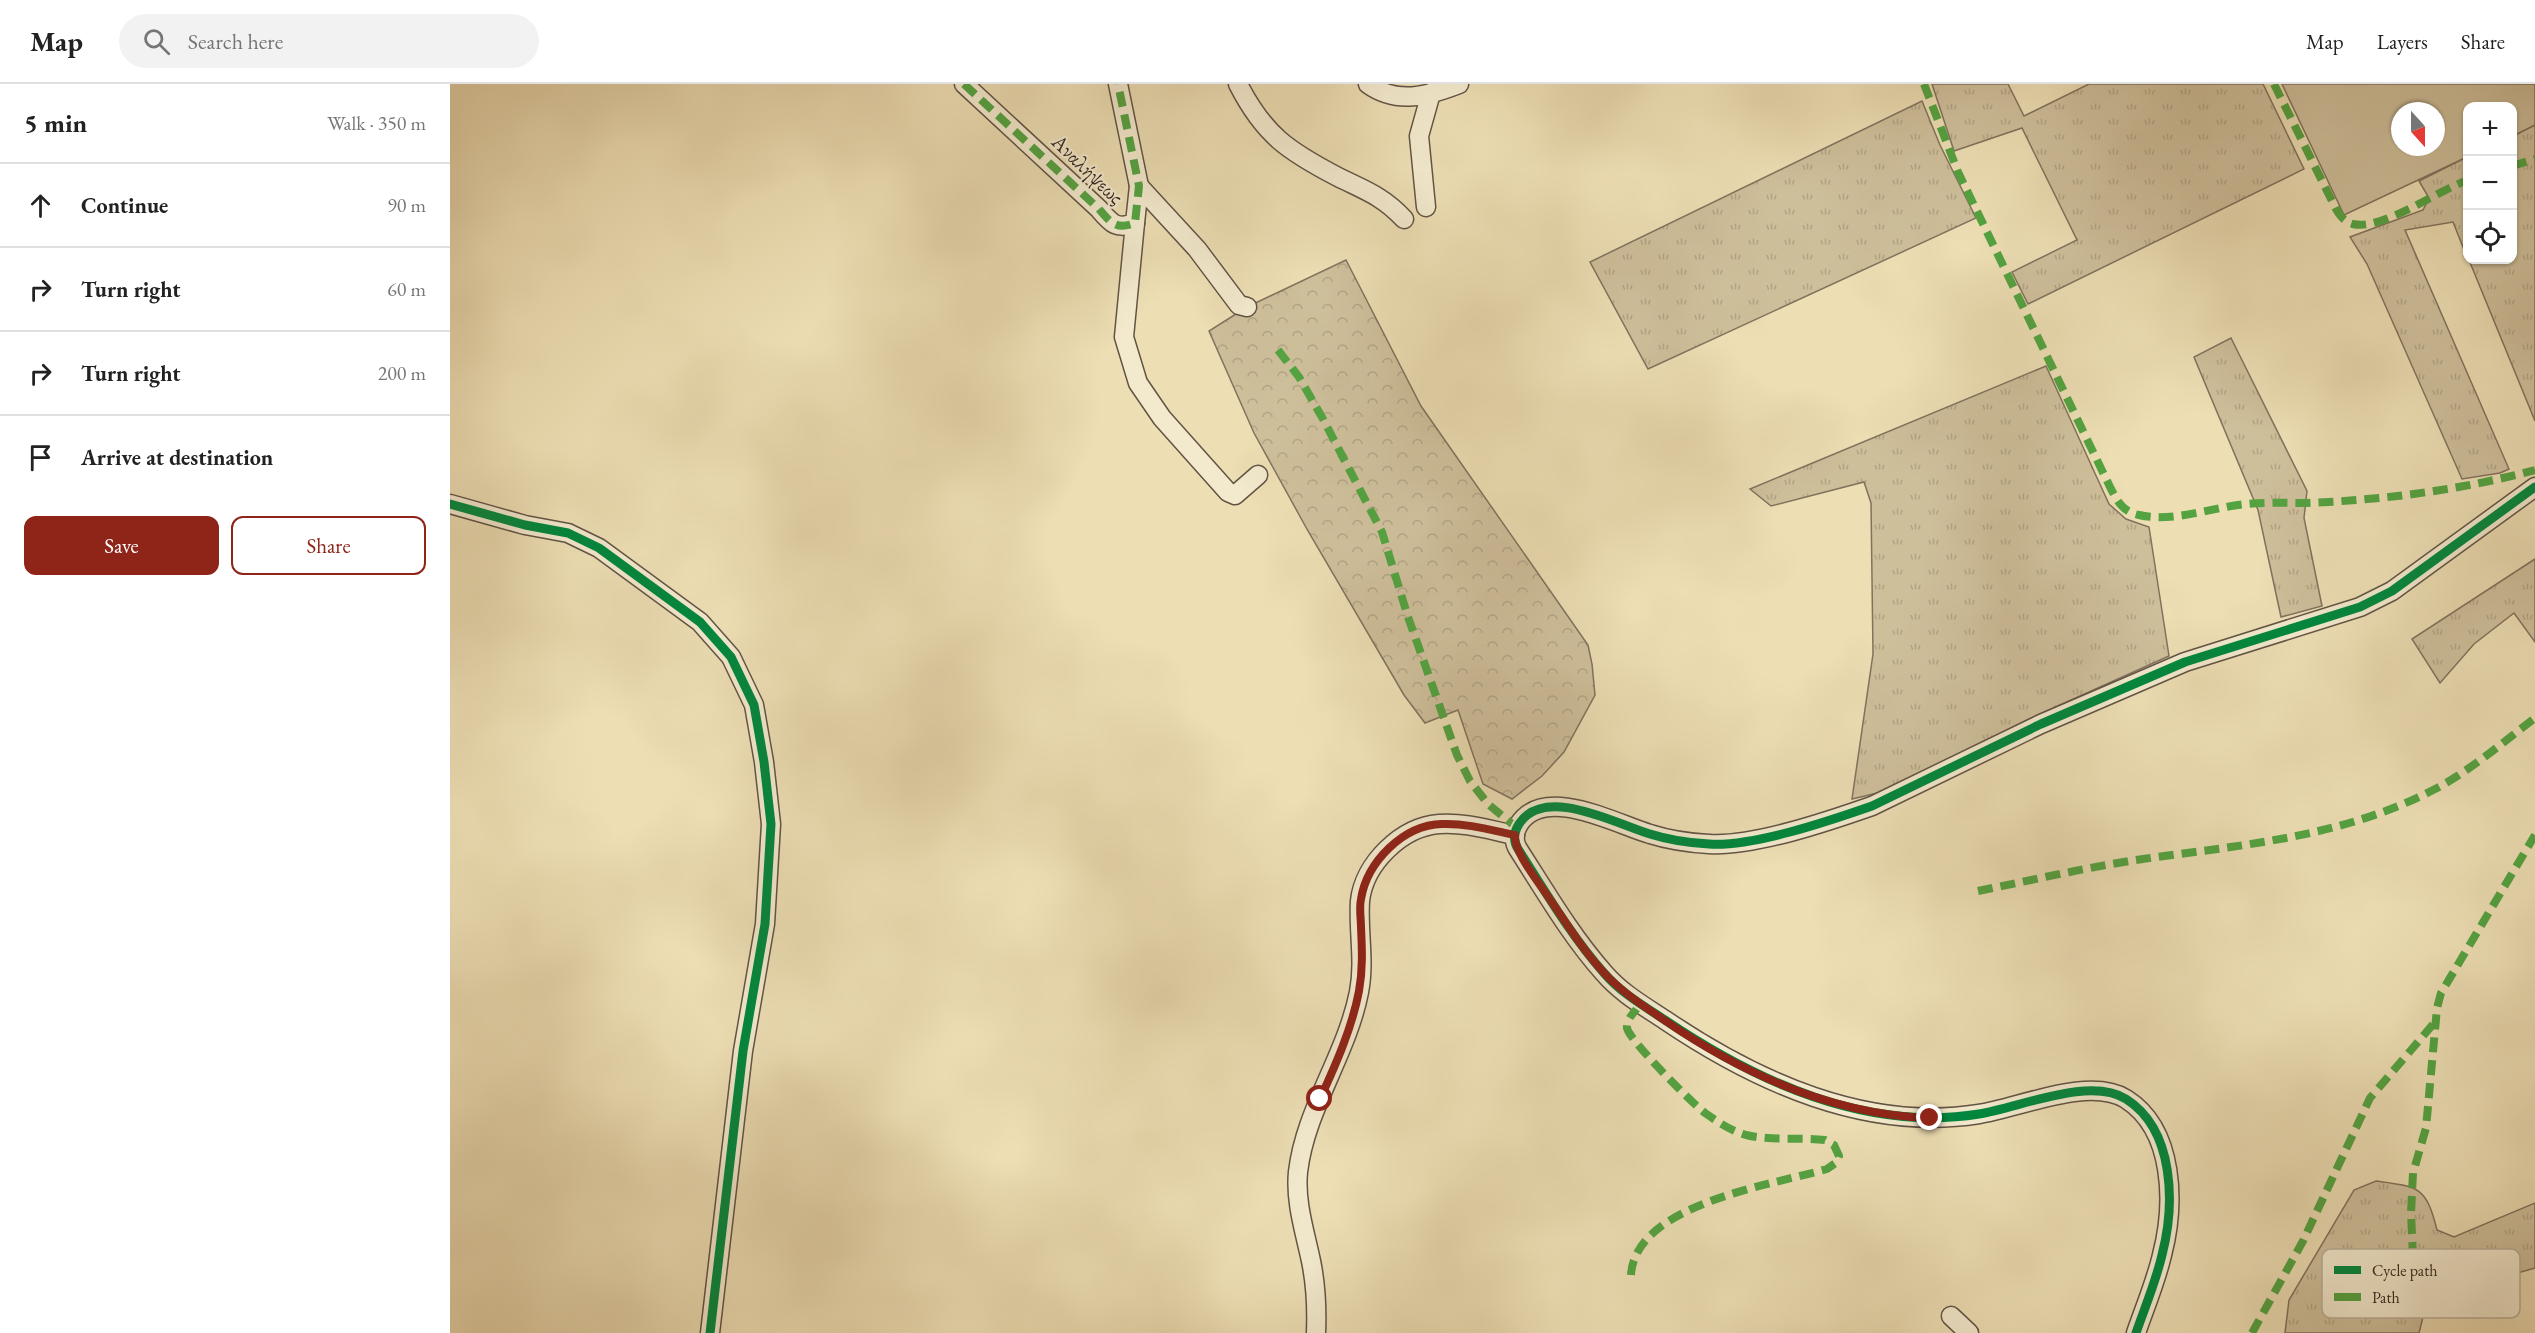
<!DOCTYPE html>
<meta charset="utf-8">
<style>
:root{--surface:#fff;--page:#f2f2f2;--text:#222;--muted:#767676;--line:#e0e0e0;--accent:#8f2418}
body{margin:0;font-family:"EB Garamond",serif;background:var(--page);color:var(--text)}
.controls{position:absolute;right:18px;top:18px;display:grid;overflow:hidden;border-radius:12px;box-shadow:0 2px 4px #0004}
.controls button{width:54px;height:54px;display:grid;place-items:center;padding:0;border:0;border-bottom:2px solid var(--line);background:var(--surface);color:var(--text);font:30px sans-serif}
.compass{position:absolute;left:1941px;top:18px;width:54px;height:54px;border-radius:50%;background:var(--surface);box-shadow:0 2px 4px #0004;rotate:159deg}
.stop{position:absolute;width:18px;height:18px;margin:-14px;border:4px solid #8f2418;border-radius:50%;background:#fff}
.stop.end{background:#8f2418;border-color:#fff;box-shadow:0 2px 6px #0008}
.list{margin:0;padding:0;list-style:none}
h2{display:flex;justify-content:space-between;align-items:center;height:78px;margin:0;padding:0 24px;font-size:26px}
h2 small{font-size:20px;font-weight:400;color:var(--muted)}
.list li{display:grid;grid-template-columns:39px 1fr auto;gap:18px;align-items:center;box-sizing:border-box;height:84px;padding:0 24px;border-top:2px solid var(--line)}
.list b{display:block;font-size:22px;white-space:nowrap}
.list em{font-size:20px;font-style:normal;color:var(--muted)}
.actions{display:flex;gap:12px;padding:18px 24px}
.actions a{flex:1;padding:14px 0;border:2px solid var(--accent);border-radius:12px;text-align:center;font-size:21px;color:var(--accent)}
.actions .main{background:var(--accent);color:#fff}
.icon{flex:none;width:33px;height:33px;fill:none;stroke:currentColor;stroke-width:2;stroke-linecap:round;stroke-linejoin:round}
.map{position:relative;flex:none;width:2085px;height:1249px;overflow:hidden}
header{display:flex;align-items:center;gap:36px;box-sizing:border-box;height:84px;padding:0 30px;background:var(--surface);border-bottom:2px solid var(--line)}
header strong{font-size:28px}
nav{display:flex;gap:33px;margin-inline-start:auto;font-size:21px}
.search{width:420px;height:54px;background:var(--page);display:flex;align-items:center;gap:15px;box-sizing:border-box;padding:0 21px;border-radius:33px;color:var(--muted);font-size:22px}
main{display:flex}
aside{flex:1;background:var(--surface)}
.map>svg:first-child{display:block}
</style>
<header>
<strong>Map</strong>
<div class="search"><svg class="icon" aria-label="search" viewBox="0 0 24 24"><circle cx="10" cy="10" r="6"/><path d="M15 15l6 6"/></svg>Search here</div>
<nav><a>Map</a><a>Layers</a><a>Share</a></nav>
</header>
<main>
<aside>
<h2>5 min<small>Walk · 350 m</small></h2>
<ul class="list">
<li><svg class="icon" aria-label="ahead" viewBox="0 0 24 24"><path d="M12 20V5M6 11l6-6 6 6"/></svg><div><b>Continue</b></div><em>90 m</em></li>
<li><svg class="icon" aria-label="right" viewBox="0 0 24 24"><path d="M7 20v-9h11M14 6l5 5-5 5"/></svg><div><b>Turn right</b></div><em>60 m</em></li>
<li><svg class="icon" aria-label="right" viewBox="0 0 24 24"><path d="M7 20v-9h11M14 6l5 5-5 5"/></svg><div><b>Turn right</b></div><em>200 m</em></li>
<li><svg class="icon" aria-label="arrive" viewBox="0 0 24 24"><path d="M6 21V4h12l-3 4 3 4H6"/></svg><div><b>Arrive at destination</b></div></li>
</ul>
<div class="actions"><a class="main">Save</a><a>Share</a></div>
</aside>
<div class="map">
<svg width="2085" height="1249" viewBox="0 0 2085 1249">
<defs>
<pattern id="grass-tufts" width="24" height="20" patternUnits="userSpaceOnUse" patternTransform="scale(1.5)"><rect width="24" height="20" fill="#cebf9b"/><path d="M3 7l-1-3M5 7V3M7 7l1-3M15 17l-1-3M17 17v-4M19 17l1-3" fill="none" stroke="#b2a485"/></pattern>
<pattern id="forest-crowns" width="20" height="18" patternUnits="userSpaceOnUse" patternTransform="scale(1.5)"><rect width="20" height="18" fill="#cebf9b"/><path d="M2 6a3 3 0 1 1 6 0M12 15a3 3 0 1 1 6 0" fill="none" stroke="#b2a485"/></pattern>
</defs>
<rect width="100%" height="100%" fill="#eddeb4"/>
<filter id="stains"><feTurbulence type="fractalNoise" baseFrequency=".00333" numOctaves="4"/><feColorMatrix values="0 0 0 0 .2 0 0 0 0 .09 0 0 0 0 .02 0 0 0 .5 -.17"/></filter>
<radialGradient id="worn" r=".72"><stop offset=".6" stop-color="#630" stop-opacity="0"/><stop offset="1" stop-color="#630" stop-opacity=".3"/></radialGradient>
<g fill="url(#grass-tufts)" stroke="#81725e" stroke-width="1.5">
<path d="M1482 0H1558L1574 32 1639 0H1813L1854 85 1578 220 1562 188 1627 156 1572 44 1504 67Z"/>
<path d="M1472 17 1490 61 1526 134 1198 285 1140 178Z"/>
<path d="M2085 41V337L2019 176H2062L2063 52Z"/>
<path d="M2017 73V173L2003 138 1955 146 2059 385 2050 389 2012 395 1917 180 1900 153 1973 126 1979 114 1969 97Z"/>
<path d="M1781 254 1857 407 1854 434 1872 522 1831 533 1808 426 1744 273Z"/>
<path d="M1596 282 1659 420 1676 435 1699 443 1719 572 1581 634 1436 707 1402 715 1423 570 1421 419 1414 398 1321 422 1300 405Z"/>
<path d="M2085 475V558L2064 529 2024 560 1990 599 1962 555Z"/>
<path d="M1926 1097C1969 1103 1976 1102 1987 1146L2004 1153 2085 1119V1184L2043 1196 1981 1201 1969 1249H1835L1839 1216 1904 1106Z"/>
</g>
<path fill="url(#forest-crowns)" stroke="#81725e" stroke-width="1.5" d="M896 176 971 322 1138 561 1142 580 1145 611 1114 668 1092 692 1062 715 1033 700 1008 626 975 639 954 611 858 447 804 349 759 247 797 223Z"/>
<path fill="#cebf9b" stroke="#81725e" stroke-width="1.5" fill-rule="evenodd" d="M1832 0H2085V41L2063 52 2062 22H2018L2017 73 1894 131ZM1950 27H1986V63H1950Z"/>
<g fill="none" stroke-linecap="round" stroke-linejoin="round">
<defs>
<g id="minor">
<path d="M514 0 649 125C661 139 666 146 685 139L689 102 668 0"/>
<path d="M788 0C814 51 838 67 888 93 914 106 933 112 954 135"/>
<path d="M918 0C947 21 978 12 1009 0"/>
<path d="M689 102 747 165 789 221 797 223"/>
<path d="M976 123 969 52 981 9"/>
<path d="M685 139 674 253 688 299 712 334 778 408 785 411 808 391"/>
<path d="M0 420 75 441 118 449 149 464 250 538 281 573 304 621 314 678 321 740 315 840 293 967 260 1249"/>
<path d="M1501 1232 1519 1249"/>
<path d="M866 1249C867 1224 866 1201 861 1177 855 1148 845 1118 848 1088 855 1026 897 970 909 908 915 877 908 848 910 817 914 780 951 743 989 740 1014 738 1040 746 1065 751"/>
<path d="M1686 1249C1695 1223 1706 1197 1712 1171 1725 1121 1725 1046 1676 1015 1639 992 1569 1024 1529 1030 1416 1048 1307 998 1215 936 1194 922 1171 909 1154 889 1121 852 1095 807 1068 765 1063 757 1064 748 1069 740 1095 700 1168 741 1200 750 1219 756 1239 759 1259 760 1303 763 1379 737 1422 722L1591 640 1735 578 1910 523 1942 507 2085 403"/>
</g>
</defs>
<use href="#minor" stroke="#625445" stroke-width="21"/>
<use href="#minor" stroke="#f3eace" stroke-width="18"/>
<g stroke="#53a341" stroke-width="8" stroke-dasharray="15 8" stroke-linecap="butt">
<path d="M514 0 649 125C661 139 666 146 685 139L689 102 668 0"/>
<path d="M1474 0 1508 88 1661 405C1668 418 1673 428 1689 431 1723 439 1762 423 1797 420 1817 418 1836 419 1856 419 1933 416 2011 406 2085 386"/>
<path d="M1824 0 1886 125C1890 132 1895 138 1903 140 1931 147 1989 106 2018 96"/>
<path d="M2062 82 2085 75"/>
<path d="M828 266 849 293 873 335 932 448 958 533 1007 671 1020 697 1038 720 1067 744"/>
<path d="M1528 807C1587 795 1647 781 1707 773 1803 760 1897 751 1985 705 2021 686 2052 659 2085 634"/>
<path d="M1963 1173 1961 1129 1963 1089 1976 1044 1987 924 1991 909 2085 751"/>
<path d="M1181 1191C1185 1120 1322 1101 1377 1085L1387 1078 1389 1072 1384 1061 1375 1056C1350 1053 1321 1057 1296 1051 1281 1047 1268 1038 1255 1029 1243 1020 1179 956 1177 944 1176 935 1186 926 1191 920"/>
<path d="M1802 1249 1853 1157 1920 1014 1985 938"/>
</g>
<defs>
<g id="cycleway">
<path d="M0 420 75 441 118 449 149 464 250 538 281 573 304 621 314 678 321 740 315 840 293 967 260 1249"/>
<path d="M1686 1249C1695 1223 1706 1197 1712 1171 1725 1121 1725 1046 1676 1015 1639 992 1569 1024 1529 1030 1416 1048 1307 998 1215 936 1194 922 1171 909 1154 889 1121 852 1095 807 1068 765 1063 757 1064 748 1069 740 1095 700 1168 741 1200 750 1219 756 1239 759 1259 760 1303 763 1379 737 1422 722L1591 640 1735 578 1910 523 1942 507 2085 403"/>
</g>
</defs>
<use href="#cycleway" stroke="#f3eace" stroke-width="13"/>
<use href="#cycleway" stroke="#00873e" stroke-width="9"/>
</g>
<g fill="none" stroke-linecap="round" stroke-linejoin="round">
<path stroke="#8f2418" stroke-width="8" d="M870 1015C886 980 902 944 909 907 913 885 912 865 911 843 911 834 909 824 911 815 917 778 953 741 992 740 1016 739 1041 746 1065 751 1063 767 1090 800 1099 814 1117 840 1134 868 1156 891 1173 909 1194 922 1214 936 1293 990 1382 1031 1480 1034"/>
</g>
<g text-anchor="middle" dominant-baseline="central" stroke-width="4.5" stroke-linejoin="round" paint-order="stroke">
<g font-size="21" fill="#342620" stroke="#f3eace">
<text transform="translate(638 85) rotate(44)">Αναλήψεως</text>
</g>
</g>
<rect x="1872" y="1165" width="198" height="69" rx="9" fill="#f3eace" stroke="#baaf9a" stroke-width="1.5"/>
<rect x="1884" y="1182" width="27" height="8" fill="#00873e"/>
<rect x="1884" y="1209" width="27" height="8" fill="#53a341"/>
<g font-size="16" fill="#342620">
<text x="1922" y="1192">Cycle path</text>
<text x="1922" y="1219">Path</text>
</g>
<rect width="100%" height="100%" filter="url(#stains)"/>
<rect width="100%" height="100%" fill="url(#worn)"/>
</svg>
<div class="controls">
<button>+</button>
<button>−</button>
<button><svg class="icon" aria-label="locate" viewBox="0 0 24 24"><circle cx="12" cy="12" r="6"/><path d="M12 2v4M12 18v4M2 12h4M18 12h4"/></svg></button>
</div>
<svg class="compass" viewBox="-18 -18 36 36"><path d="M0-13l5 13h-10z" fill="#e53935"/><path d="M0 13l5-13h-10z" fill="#767676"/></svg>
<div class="stop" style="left:870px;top:1015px"></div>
<div class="stop end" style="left:1480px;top:1034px"></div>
</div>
</main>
